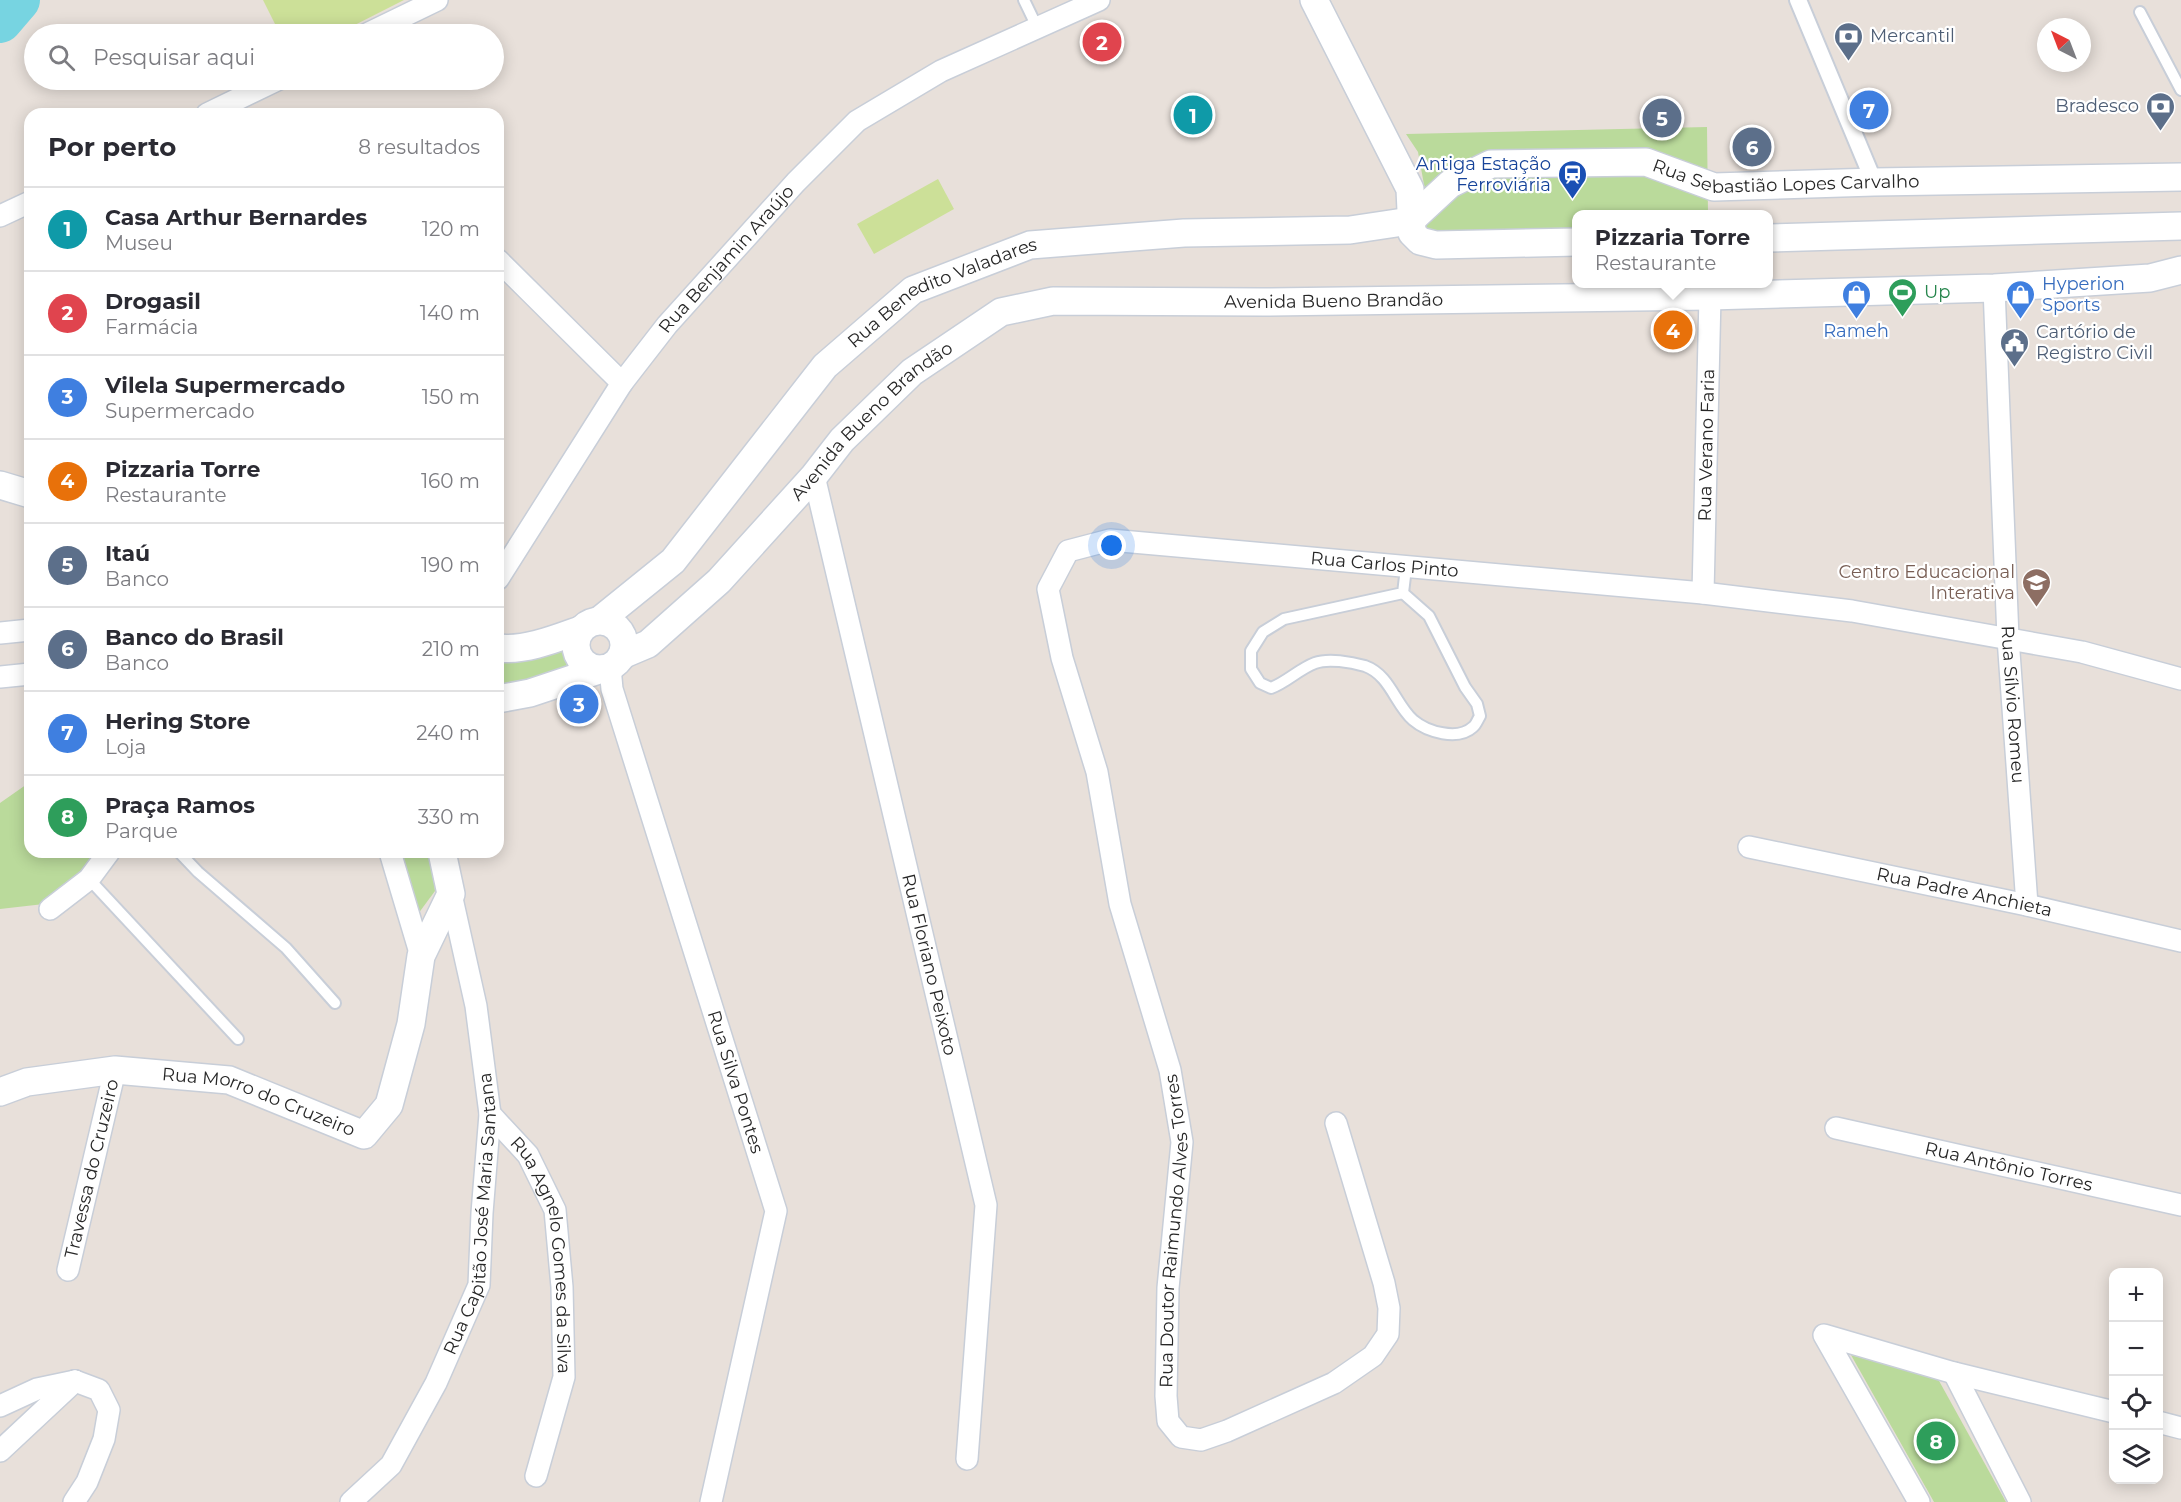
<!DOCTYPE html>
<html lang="pt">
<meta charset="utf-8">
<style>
:root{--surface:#fff;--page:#f7f7f7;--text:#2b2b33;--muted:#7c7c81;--line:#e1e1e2;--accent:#1a73e8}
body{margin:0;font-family:Montserrat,sans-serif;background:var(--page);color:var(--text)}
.controls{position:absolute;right:18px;bottom:18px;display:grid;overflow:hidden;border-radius:12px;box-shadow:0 3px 15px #0003}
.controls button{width:54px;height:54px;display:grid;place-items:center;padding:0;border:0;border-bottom:2px solid var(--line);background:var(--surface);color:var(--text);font:30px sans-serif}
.compass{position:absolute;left:2037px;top:18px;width:54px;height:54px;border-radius:50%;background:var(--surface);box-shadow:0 3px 15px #0003;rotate:318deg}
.you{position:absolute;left:1112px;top:546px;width:21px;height:21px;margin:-15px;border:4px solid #fff;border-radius:50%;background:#1a73e8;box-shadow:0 0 0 9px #1a73e833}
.badge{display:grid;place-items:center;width:39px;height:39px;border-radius:50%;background:var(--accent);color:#fff;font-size:20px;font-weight:700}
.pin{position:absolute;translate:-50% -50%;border:3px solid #fff;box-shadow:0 2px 6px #0006}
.popup{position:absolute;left:1572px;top:210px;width:201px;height:78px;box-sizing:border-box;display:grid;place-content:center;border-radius:12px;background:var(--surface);filter:drop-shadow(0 2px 4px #0005);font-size:20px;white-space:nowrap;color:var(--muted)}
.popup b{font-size:22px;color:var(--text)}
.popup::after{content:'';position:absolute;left:50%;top:100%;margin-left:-12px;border:12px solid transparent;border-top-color:var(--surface)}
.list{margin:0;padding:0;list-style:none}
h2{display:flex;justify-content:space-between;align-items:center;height:78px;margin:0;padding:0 24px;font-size:26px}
h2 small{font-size:20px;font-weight:400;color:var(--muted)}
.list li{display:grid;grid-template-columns:39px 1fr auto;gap:18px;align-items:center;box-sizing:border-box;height:84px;padding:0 24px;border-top:2px solid var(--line)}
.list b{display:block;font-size:22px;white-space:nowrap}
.list p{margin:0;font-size:20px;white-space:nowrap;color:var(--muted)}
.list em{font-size:20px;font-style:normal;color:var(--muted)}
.icon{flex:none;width:33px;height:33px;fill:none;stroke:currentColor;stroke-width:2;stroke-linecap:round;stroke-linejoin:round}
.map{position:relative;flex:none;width:2181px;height:1502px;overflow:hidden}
.search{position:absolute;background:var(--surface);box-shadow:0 3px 15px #0003;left:24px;top:24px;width:480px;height:66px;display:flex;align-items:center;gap:15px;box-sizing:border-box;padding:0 21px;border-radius:33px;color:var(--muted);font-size:22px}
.panel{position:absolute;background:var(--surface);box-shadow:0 3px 15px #0003;left:24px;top:108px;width:480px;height:750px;border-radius:18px}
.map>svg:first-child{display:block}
</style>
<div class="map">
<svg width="2181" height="1502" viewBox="0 0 2181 1502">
<rect width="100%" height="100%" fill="#e8e0da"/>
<g fill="#bada9b">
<path d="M1707 127 1708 214H1577V240L1422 239 1425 190 1418 152 1406 134Z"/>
<path d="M562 641 569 676 498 694V655Z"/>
<path d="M30 782V852H100L84 873 44 904 0 909V803Z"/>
<path d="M393 852H430L435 891 415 918Z"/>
<path d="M1851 1355 1938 1379 2006 1502H1934Z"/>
</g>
<g fill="#cce098">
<path d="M263 0H404L337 34H280Z"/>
<path d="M938 179 954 209 874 254 857 224Z"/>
</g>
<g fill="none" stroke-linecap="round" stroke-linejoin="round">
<path stroke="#77d4e1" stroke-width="44" d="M0 21 18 0"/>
<defs>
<g id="service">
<path d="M1024 0 1037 27"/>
<path d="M2140 12 2181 90"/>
<path d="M1403 593 1429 616 1465 687 1477 704 1480 716C1478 719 1476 725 1473 727 1458 741 1427 732 1413 720 1395 704 1390 675 1365 666 1351 662 1328 658 1315 663 1299 669 1287 682 1271 688L1260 683 1251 669V651L1263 632 1284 619 1403 593 1406 568"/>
<path d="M179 852 198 872 286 948 335 1003"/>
<path d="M89 879 238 1039"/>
</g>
<path id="pedestrian" d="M1798 0 1874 182"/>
<g id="minor">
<path d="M367 34 437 0"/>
<path d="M207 114 277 80"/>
<path d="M0 216 30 202"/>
<path d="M498 260 622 383"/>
<path id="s1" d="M1994 288 2008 638 2027 905"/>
<path id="s2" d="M814 476 986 1205 967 1459"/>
<path id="s3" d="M498 579 622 383 667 325 796 182 857 121 941 71 1099 0"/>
<path id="s4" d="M1703 593 1710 296"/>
<path d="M0 633 30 630"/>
<path id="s5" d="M610 667 612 689 776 1211 711 1502"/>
<path d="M0 677 30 674"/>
<path id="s6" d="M1749 847 2027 905 2181 941"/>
<path d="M390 852 421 956"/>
<path d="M50 909 89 879 109 852"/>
<path id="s7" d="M490 1114 528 1155 555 1210 562 1287 564 1377 536 1476"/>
<path id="s8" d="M1336 1123 1384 1283 1389 1308 1388 1334 1373 1356 1334 1383 1227 1431 1201 1440 1181 1437 1168 1421 1166 1396 1168 1288 1182 1142 1170 1070 1120 904 1097 772 1062 658 1048 589 1068 551 1110 540 1703 593 1852 611 2082 652 2181 679"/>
<path id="s9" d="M1836 1128 2181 1205"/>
<path id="s10" d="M68 1270 115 1070"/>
<path d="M1954 1373 2020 1502"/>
<path d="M0 1406 37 1389 75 1381"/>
<path d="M2158 1422 2181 1428"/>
<path d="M0 1451 75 1381"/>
<path d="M74 1502 87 1482 104 1439 109 1410 99 1390 75 1381"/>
<path id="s11" d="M351 1502 391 1465 436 1383 479 1285 482 1213 490 1114 476 1006 451 894"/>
<path d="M1919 1502 1824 1335 1954 1373 2114 1412"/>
</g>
<g id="tertiary">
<path d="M1314 0 1410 189 1412 233 1420 241 1436 245 1577 242"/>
<path id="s12" d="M1410 221 1450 184 1491 164 1646 162 1714 187 1874 182 2181 177"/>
<path d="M1769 238 2181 226"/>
<path d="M0 485 30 494"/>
<path id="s13" d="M600 620 673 561 825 366 913 290 1030 245 1184 233 1350 230 1410 221"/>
<circle cx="600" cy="645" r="24"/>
<path d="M498 648C525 651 555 639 580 630"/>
<path id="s14" d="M622 655 648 644 719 581 814 476 842 440 912 372 1001 312 1053 301 1263 302 1710 296 1994 288 2150 278 2181 270"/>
<path d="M498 699 530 693 602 669"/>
<path id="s15" d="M0 1092 27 1082 115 1070 229 1080 364 1135 389 1105 411 1024 421 956 451 894 442 852"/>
</g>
</defs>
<use href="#service" stroke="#c8ced8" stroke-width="14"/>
<use href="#pedestrian" stroke="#c8ced8" stroke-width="20"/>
<use href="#minor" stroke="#c8ced8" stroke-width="24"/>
<use href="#tertiary" stroke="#c8ced8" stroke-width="30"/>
<use href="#service" stroke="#fff" stroke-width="10"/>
<use href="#pedestrian" stroke="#fff" stroke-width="16"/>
<use href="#minor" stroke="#fff" stroke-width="21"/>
<use href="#tertiary" stroke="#fff" stroke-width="27"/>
</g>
<defs>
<symbol id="bank-pin" viewBox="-11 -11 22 30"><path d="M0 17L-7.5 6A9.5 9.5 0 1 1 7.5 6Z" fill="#5c6f8a" stroke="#fff"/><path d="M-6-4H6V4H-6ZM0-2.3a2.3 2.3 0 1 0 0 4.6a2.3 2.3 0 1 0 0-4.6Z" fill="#fff"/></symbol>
<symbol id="station-pin" viewBox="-11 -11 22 30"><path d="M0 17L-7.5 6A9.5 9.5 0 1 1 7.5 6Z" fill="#1a4fb4" stroke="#fff"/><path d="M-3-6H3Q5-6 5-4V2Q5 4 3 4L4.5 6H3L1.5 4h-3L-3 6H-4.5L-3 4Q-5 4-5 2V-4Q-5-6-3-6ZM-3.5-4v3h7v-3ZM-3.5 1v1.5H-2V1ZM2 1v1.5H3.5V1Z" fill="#fff"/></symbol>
<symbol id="stadium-pin" viewBox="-11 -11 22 30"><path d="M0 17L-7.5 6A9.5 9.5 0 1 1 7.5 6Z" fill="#2e9e5b" stroke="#fff"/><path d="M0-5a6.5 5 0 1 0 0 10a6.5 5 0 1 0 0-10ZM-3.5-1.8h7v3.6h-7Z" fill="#fff"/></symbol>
<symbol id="shop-pin" viewBox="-11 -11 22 30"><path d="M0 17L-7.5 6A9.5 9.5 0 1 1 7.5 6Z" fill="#3f7fe0" stroke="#fff"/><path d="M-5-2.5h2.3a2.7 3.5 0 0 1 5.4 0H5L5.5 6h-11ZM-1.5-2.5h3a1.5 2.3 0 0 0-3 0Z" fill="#fff"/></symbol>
<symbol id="civic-pin" viewBox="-11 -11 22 30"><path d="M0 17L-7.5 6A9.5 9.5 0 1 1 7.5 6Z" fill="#5c6f8a" stroke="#fff"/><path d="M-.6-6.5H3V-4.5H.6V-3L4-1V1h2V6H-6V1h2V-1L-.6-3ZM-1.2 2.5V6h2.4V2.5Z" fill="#fff"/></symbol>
<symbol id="school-pin" viewBox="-11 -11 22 30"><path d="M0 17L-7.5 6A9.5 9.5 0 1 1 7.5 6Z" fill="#8d6e63" stroke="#fff"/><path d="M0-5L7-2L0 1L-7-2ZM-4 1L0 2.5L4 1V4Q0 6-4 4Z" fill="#fff"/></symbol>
</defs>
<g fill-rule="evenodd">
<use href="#bank-pin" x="1832" y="20" width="33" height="45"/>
<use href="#bank-pin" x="2144" y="90" width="33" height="45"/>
<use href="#station-pin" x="1556" y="158" width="33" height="45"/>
<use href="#stadium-pin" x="1886" y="276" width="33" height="45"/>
<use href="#shop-pin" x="1840" y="278" width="33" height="45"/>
<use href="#shop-pin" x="2004" y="278" width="33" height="45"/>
<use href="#civic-pin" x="1998" y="326" width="33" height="45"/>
<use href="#school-pin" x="2020" y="566" width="33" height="45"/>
</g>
<g text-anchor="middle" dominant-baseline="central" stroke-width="4.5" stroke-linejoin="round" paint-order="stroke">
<g font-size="18" fill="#4e5e75" stroke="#fff" text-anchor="start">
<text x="1870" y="36">Mercantil</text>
<text x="2139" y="106" text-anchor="end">Bradesco</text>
<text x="2036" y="332">Cartório de<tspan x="2036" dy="21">Registro Civil</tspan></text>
</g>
<g font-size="18" fill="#164399" stroke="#fff" text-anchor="end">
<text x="1551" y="164">Antiga Estação<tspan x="1551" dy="21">Ferroviária</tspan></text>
</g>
<g font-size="18" fill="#272727" stroke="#fff">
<text stroke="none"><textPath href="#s12" startOffset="398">Rua Sebastião Lopes Carvalho</textPath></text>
<text stroke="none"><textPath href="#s3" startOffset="394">Rua Benjamin Araújo</textPath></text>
<text stroke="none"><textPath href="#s13" startOffset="482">Rua Benedito Valadares</textPath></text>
<text stroke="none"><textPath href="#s14" startOffset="849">Avenida Bueno Brandão</textPath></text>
<text stroke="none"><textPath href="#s14" startOffset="345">Avenida Bueno Brandão</textPath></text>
<text stroke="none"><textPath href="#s4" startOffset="148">Rua Verano Faria</textPath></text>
<text stroke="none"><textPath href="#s8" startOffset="1690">Rua Carlos Pinto</textPath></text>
<text stroke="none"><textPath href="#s1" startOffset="417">Rua Sílvio Romeu</textPath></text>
<text stroke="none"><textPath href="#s6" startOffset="220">Rua Padre Anchieta</textPath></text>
<text stroke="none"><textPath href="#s2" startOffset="502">Rua Floriano Peixoto</textPath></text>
<text stroke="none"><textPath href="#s5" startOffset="434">Rua Silva Pontes</textPath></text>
<text stroke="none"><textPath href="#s15" startOffset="266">Rua Morro do Cruzeiro</textPath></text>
<text stroke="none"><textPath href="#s9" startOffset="177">Rua Antônio Torres</textPath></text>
<text stroke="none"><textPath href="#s10" startOffset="104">Travessa do Cruzeiro</textPath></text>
<text stroke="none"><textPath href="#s11" startOffset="324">Rua Capitão José Maria Santana</textPath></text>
<text stroke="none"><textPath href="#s8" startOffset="669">Rua Doutor Raimundo Alves Torres</textPath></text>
<text stroke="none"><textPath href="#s7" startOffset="158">Rua Agnelo Gomes da Silva</textPath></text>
</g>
<g font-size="18" fill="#366cbe" stroke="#fff" text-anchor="start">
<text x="2042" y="284">Hyperion<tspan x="2042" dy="21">Sports</tspan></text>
<text x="1856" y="331" text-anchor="middle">Rameh</text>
</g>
<g font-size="18" fill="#27864d" stroke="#fff" text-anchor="start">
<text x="1924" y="292">Up</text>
</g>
<g font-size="18" fill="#785e54" stroke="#fff" text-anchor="end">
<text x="2015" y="572">Centro Educacional<tspan x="2015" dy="21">Interativa</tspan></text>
</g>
</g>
</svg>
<div class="controls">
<button>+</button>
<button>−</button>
<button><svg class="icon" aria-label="locate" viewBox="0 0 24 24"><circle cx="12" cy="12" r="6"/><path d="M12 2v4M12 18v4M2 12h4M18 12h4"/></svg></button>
<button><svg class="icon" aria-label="layers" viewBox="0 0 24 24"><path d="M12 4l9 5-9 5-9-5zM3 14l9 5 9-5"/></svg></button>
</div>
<svg class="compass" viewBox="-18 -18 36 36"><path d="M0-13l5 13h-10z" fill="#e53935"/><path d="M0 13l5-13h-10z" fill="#7c7c81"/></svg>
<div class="you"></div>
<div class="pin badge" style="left:1193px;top:115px;background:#0f9aa8">1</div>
<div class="pin badge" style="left:1102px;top:42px;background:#e0444e">2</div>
<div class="pin badge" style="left:579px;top:704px;background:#3f7fe0">3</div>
<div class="pin badge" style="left:1673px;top:330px;background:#e8710a">4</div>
<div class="popup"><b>Pizzaria Torre</b>Restaurante</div>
<div class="pin badge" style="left:1662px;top:118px;background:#5c6f8a">5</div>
<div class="pin badge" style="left:1752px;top:147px;background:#5c6f8a">6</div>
<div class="pin badge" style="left:1869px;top:110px;background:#3f7fe0">7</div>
<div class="pin badge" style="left:1936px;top:1441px;background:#2e9e5b">8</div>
<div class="search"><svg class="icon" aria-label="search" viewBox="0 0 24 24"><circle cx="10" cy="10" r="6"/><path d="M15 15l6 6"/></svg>Pesquisar aqui</div>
<section class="panel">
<h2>Por perto<small>8 resultados</small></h2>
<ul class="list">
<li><span class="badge" style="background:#0f9aa8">1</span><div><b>Casa Arthur Bernardes</b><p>Museu</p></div><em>120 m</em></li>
<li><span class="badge" style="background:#e0444e">2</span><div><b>Drogasil</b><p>Farmácia</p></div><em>140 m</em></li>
<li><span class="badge" style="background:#3f7fe0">3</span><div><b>Vilela Supermercado</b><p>Supermercado</p></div><em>150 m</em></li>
<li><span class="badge" style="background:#e8710a">4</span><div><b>Pizzaria Torre</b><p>Restaurante</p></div><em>160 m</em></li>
<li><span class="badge" style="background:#5c6f8a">5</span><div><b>Itaú</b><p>Banco</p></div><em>190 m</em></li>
<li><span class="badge" style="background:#5c6f8a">6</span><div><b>Banco do Brasil</b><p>Banco</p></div><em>210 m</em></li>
<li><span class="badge" style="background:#3f7fe0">7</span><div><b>Hering Store</b><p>Loja</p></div><em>240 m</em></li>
<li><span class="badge" style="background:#2e9e5b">8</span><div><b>Praça Ramos</b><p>Parque</p></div><em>330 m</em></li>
</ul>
</section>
</div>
